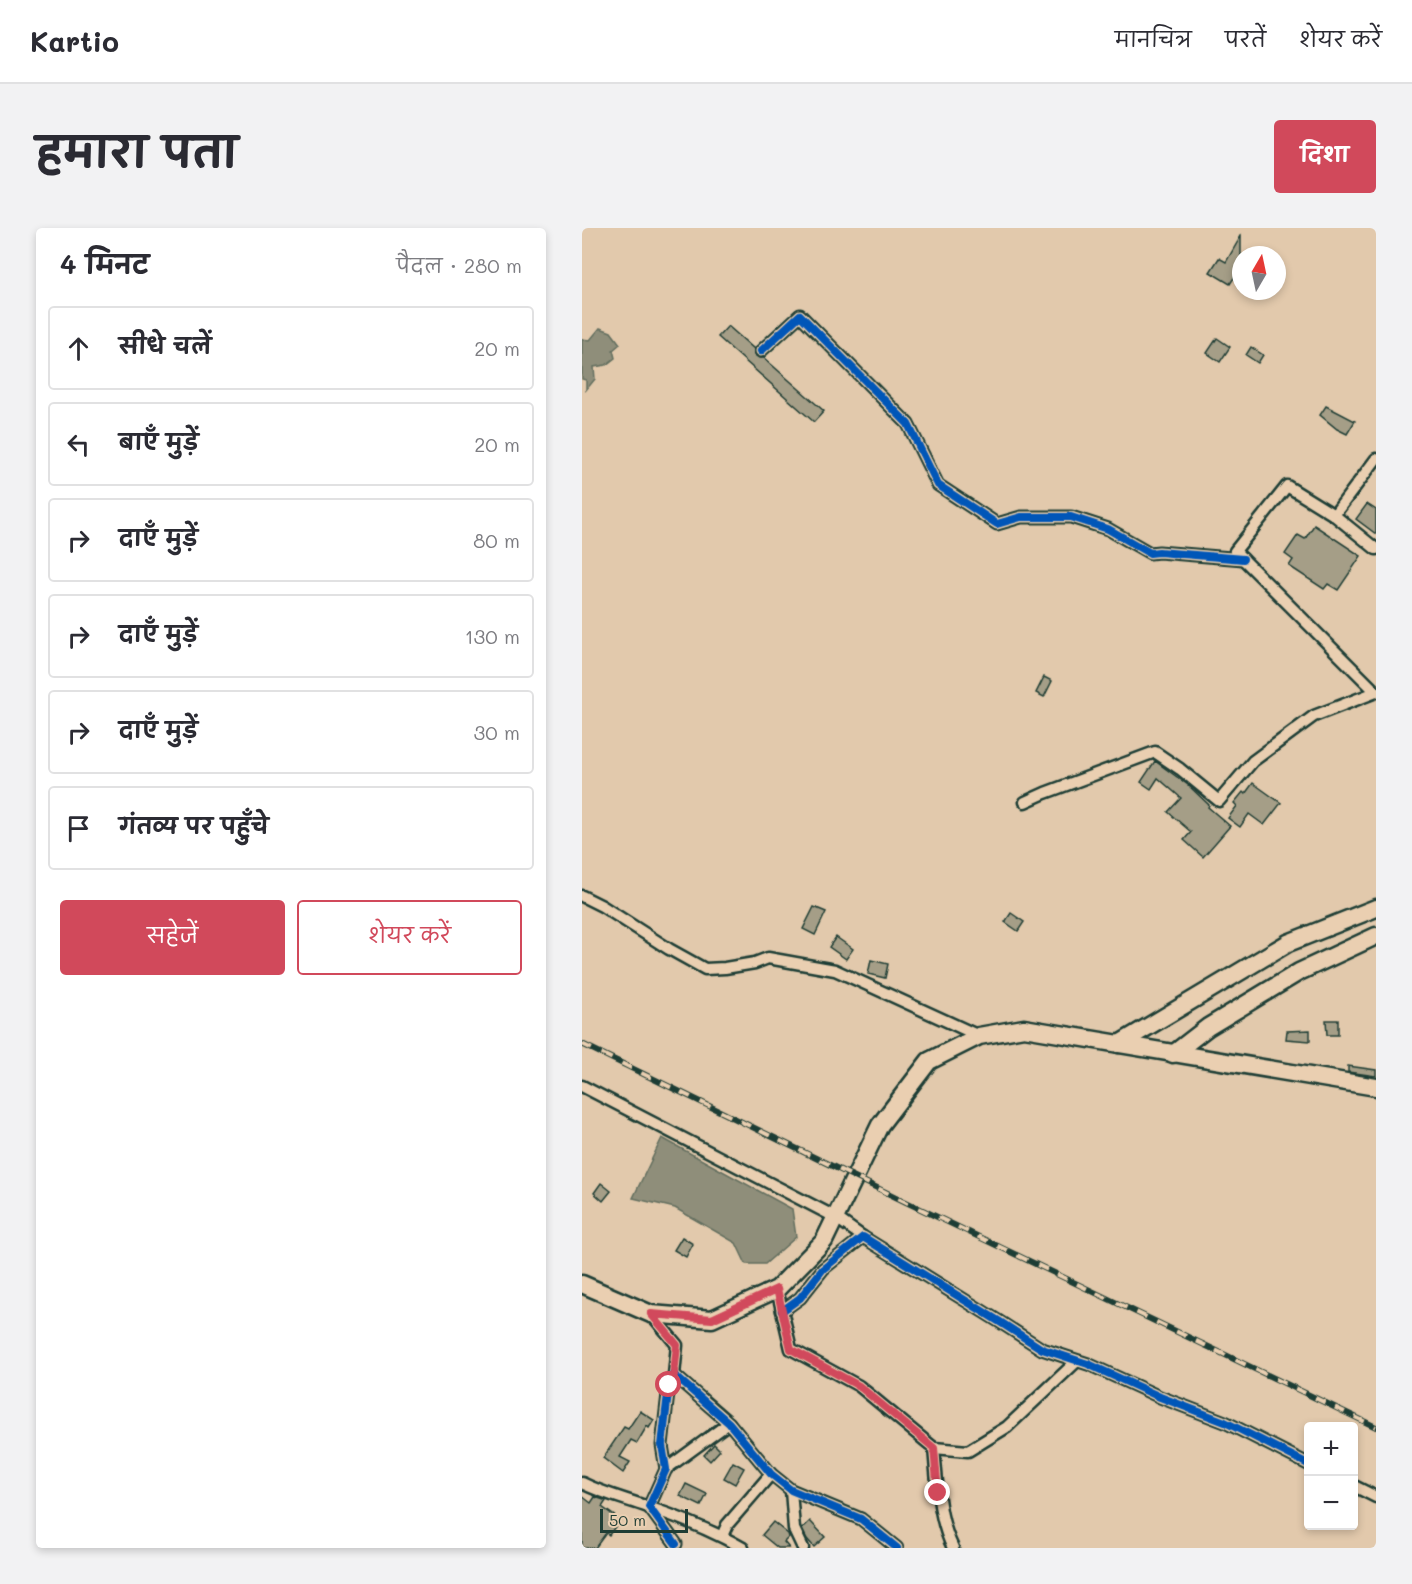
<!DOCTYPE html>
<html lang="hi">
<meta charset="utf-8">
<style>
:root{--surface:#fff;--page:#f2f2f3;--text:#2b2b33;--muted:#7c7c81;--line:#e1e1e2;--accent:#d1495b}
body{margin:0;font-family:Mali,"Playpen Sans Deva",sans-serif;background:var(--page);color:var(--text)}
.controls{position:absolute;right:18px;bottom:18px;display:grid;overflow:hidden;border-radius:6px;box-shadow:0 3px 9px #0003}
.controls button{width:54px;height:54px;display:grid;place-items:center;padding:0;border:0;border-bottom:2px solid var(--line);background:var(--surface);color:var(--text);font:30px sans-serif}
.compass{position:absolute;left:650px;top:18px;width:54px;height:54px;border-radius:50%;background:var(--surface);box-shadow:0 3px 9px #0003;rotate:9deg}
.scale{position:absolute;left:18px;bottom:15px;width:88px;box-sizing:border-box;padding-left:6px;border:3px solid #1f3d34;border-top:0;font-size:16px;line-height:21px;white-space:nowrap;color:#1f3d34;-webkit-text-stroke:4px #eacfb1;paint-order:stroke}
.stop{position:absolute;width:18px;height:18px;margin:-14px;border:4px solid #d1495b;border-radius:50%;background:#fff}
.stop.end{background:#d1495b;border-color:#fff;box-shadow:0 2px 6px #0008}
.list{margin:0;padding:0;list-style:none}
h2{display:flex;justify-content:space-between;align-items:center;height:78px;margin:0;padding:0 24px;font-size:26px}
h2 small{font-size:20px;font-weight:400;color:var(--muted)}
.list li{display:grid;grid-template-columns:39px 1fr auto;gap:18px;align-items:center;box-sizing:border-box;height:84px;margin:0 12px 12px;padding:0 12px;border:2px solid var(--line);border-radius:6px}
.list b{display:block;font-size:22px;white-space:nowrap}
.list em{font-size:20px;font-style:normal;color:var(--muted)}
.actions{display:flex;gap:12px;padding:18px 24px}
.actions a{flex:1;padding:14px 0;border:2px solid var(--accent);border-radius:6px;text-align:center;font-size:21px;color:var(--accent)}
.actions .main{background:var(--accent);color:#fff}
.icon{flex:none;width:33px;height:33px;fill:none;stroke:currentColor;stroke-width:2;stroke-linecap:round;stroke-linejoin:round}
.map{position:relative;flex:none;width:794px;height:1320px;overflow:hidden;border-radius:6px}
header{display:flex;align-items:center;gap:36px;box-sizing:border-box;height:84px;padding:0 30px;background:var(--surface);border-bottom:2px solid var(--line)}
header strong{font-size:28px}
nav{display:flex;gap:33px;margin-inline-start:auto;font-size:21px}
.intro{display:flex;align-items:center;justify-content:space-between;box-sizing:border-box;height:144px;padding:0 36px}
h1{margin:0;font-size:42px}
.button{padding:15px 27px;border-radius:6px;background:var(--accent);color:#fff;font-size:21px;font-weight:700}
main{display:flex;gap:36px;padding:0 36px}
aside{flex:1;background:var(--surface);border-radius:6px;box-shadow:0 3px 9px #0003}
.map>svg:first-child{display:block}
</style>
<header>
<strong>Kartio</strong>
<nav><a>मानचित्र</a><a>परतें</a><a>शेयर करें</a></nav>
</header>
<div class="intro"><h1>हमारा पता</h1><a class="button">दिशा</a></div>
<main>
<aside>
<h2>4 मिनट<small>पैदल · 280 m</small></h2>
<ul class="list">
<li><svg class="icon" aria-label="ahead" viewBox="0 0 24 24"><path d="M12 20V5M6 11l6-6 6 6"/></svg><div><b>सीधे चलें</b></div><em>20 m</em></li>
<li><svg class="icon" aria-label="left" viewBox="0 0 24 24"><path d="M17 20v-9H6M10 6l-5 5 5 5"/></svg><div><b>बाएँ मुड़ें</b></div><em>20 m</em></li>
<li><svg class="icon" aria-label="right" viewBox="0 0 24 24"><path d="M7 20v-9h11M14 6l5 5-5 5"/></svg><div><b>दाएँ मुड़ें</b></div><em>80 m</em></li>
<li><svg class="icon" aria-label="right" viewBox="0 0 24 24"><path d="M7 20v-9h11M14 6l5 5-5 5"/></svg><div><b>दाएँ मुड़ें</b></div><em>130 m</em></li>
<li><svg class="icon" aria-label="right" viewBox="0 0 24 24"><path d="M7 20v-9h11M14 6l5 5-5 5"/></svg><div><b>दाएँ मुड़ें</b></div><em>30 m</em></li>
<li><svg class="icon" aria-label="arrive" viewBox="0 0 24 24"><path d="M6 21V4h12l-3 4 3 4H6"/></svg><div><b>गंतव्य पर पहुँचे</b></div></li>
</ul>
<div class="actions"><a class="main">सहेजें</a><a>शेयर करें</a></div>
</aside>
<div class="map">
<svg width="794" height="1320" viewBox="0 0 794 1320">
<rect width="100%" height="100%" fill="#e2c9ac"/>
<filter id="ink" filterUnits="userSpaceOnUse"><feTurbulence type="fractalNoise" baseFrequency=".0167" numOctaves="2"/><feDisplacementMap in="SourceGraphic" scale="12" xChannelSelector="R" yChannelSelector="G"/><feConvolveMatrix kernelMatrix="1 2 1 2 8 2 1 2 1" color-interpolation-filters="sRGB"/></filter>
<g filter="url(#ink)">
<g fill="#8f8e7a" stroke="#626e5e" stroke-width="1.5">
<path d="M18 100 29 104 38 116 31 122 33 130 24 137 12 139 13 151 4 162V152L0 151V111L8 112Z"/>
<path d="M80 910 210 981 214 1009 183 1036H164L154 1015 93 980 51 970Z"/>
</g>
<g fill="#a59e87" stroke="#1f3d34" stroke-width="1.5">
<path d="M659 8V39L648 56 628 44 637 30 644 34Z"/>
<path d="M146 98 172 121 174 128 177 130H182L242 183 232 194 136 109Z"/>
<path d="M635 110 648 119 638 134 625 125Z"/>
<path d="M669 119 681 127 676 135 664 127Z"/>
<path d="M744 178 773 193 765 206 755 201 738 187Z"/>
<path d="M785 276 794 282V306L774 291Z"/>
<path d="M732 297 779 328 756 362 746 356 742 361 707 338 711 332 703 326 716 307 723 311Z"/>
<path d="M462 449 470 453 462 469 454 465Z"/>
<path d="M573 533 606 557 627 577 626 579 648 598 621 629 602 612 609 604 586 584 599 570 576 550 569 561 559 554Z"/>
<path d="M671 555 699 575 682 597 667 586 658 599 646 590 655 578 652 575 661 564 663 566Z"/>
<path d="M232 679 244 684 233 707 221 701Z"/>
<path d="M429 685 442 694 436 703 423 694Z"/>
<path d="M254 709 271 721 264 731 247 719Z"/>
<path d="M289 732 306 736 303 750 286 746Z"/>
<path d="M744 792H756V807H745Z"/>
<path d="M728 802V813L704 811 705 803Z"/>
<path d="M766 838 794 842V848L766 844Z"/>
<path d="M19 955 29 963 21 973 12 965Z"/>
<path d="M100 1009 111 1016 104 1029 92 1022Z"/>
<path d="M58 1183 72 1192 67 1200 65 1198 55 1215 49 1212 38 1229 48 1234 41 1245 21 1230 42 1199 46 1201Z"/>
<path d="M132 1216 138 1222 128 1233 122 1227Z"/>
<path d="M151 1234 162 1240 153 1256 142 1250Z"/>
<path d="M104 1256 125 1266 119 1278 98 1268Z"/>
<path d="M0 1268 9 1275 13 1269 22 1272 24 1273 20 1279 38 1292 27 1307 24 1305 13 1320H0Z"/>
<path d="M228 1293 243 1309 232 1319 225 1311 220 1301Z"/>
<path d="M191 1294 206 1306 207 1309 202 1314 207 1320H196L180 1307Z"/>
</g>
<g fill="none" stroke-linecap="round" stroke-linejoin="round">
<defs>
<g id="minor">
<path d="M179 123 218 87 326 196 356 257 415 296 439 289H489L526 301 568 325 577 324 661 331"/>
<path d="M752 287 794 321"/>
<path d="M793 463 653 323 705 258 752 287 794 231"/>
<path d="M443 574 463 565 573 524 598 541 637 573 671 533 732 488 794 464"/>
<path d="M0 668 20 678 87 721 123 741 143 740 173 735 186 730 253 742 397 808"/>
<path d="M0 858 253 989 281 1009"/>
<path d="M195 1061 209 1121 277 1158 352 1220C355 1253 356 1290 371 1320"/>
<path d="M200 1083 218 1070 241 1041 281 1009 418 1094 460 1121 506 1136 578 1169 643 1194 726 1236"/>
<path d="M69 1086 95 1117 92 1147"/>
<path d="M352 1220 386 1223 425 1199 495 1133"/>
<path d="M84 1241 147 1195"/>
<path d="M0 1255C22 1266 44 1271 66 1279 99 1290 131 1303 161 1320"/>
<path d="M772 1258 794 1269"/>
<path d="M209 1262 212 1301 221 1320"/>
<path d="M140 1308 145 1297 189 1246"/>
<path d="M94 1316 67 1279 84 1241 80 1217 87 1157 92 1147 147 1195 189 1246 209 1262 279 1291 315 1320"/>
</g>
<g id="primary">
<path d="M537 816 706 715 794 680"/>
<path d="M591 826 626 799 717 744 794 708"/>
<path d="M0 1056 69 1086 130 1091 195 1061 242 1013 298 897 347 833 397 808 442 800 794 859"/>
</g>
</defs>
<use href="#minor" stroke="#1f3d34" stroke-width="15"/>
<use href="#primary" stroke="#1f3d34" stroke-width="21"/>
<use href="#minor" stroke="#eacfb1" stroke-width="10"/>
<use href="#primary" stroke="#eacfb1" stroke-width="16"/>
<defs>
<path id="rail" d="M0 816 324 974 794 1199"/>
</defs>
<use href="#rail" stroke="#1f3d34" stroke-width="6"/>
<use href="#rail" stroke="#eacfb1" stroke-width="4" stroke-dasharray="11" stroke-linecap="butt"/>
<defs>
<g id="cycleway">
<path d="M179 123 218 87 326 196 356 257 415 296 439 289H489L526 301 568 325 577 324 661 331"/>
<path d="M200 1083 218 1070 241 1041 281 1009 418 1094 460 1121 506 1136 578 1169 643 1194 726 1236"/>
<path d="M94 1316 67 1279 84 1241 80 1217 87 1157 92 1147 147 1195 189 1246 209 1262 279 1291 315 1320"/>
</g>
</defs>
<use href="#cycleway" stroke="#eacfb1" stroke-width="11"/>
<use href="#cycleway" stroke="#0057b8" stroke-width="8"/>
</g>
</g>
<g fill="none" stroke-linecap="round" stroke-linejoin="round" filter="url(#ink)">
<path stroke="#d1495b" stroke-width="8" d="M87 1157 92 1147 95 1117 69 1086 130 1091 195 1061 209 1121 277 1158 352 1220 356 1265"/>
</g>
</svg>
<div class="controls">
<button>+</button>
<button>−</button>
</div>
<svg class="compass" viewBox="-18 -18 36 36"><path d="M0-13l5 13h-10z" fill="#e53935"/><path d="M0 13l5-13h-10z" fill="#7c7c81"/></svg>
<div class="scale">50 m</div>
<div class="stop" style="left:87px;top:1157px"></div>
<div class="stop end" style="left:356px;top:1265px"></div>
</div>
</main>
